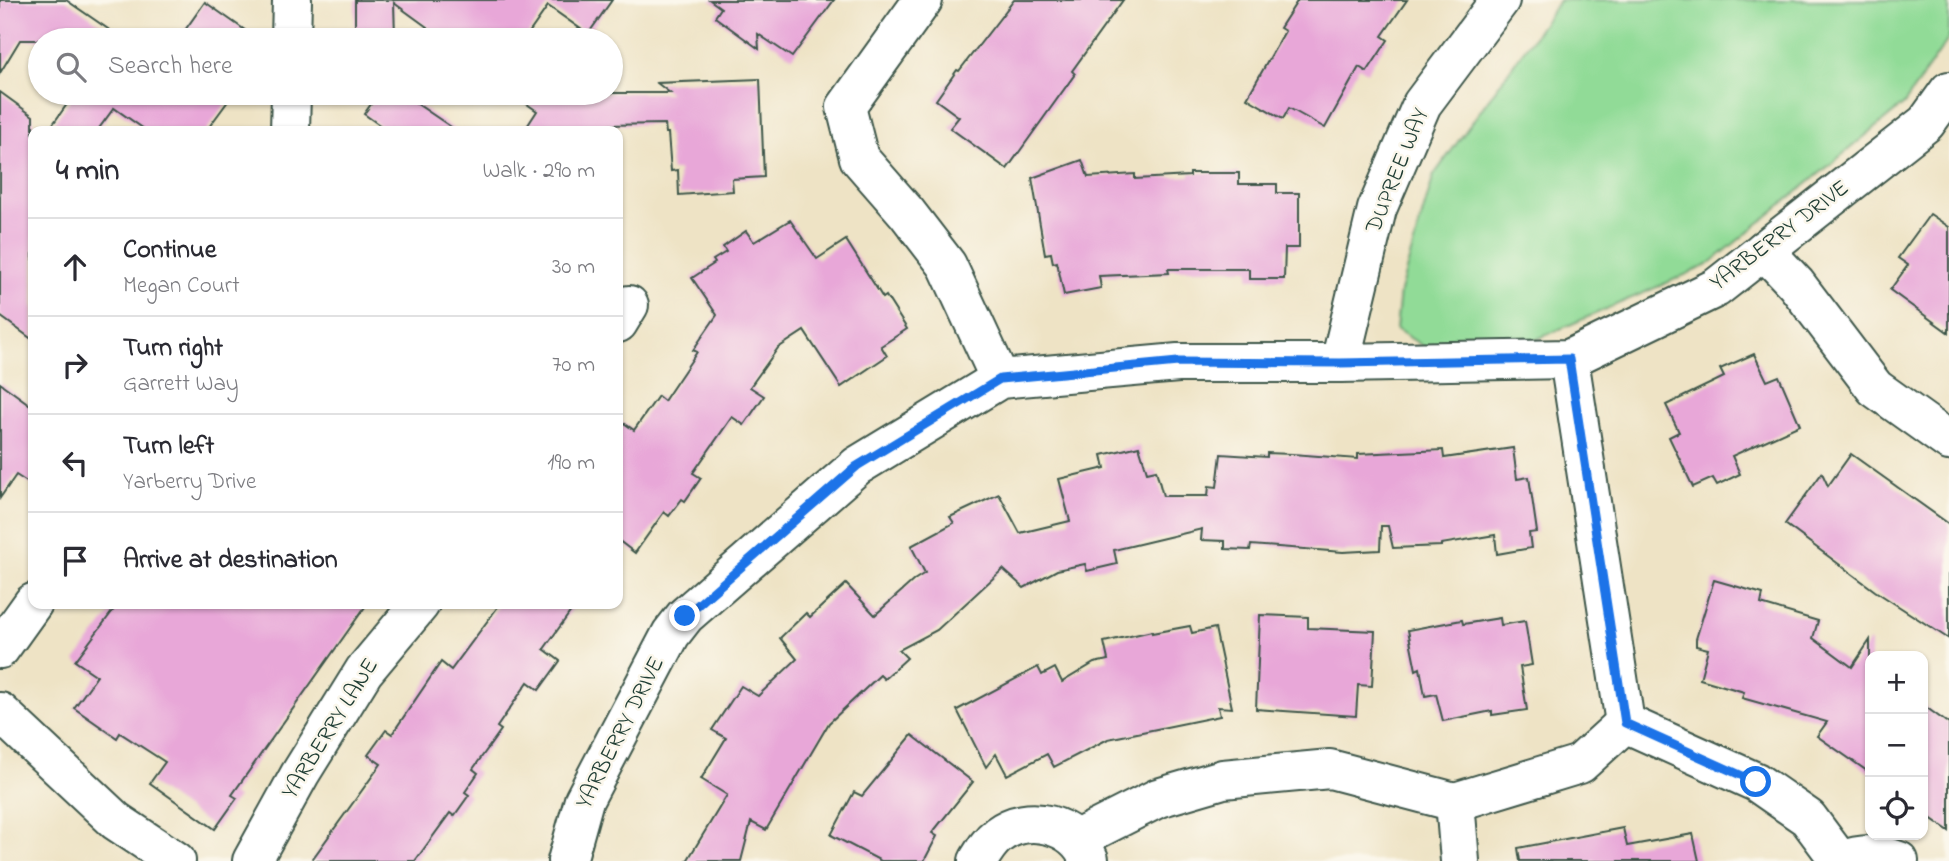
<!DOCTYPE html>
<meta charset="utf-8">
<style>
:root{--surface:#fff;--page:#f7f7f7;--text:#2b2b33;--muted:#7c7c81;--line:#e1e1e2}
body{margin:0;font-family:"Indie Flower",sans-serif;background:var(--page);color:var(--text)}
.controls{position:absolute;right:21px;bottom:21px;display:grid;overflow:hidden;border-radius:14px;box-shadow:0 2px 5px #0004}
.controls button{width:63px;height:63px;display:grid;place-items:center;padding:0;border:0;border-bottom:2px solid var(--line);background:var(--surface);color:var(--text);font:35px sans-serif}
.stop{position:absolute;width:21px;height:21px;margin:-16px;border:5px solid #1a73e8;border-radius:50%;background:#fff}
.stop.end{background:#1a73e8;border-color:#fff;box-shadow:0 2px 7px #0008}
.list{margin:0;padding:0;list-style:none}
h2{display:flex;justify-content:space-between;align-items:center;height:91px;margin:0;padding:0 28px;font-size:30px}
h2 small{font-size:23px;font-weight:400;color:var(--muted)}
.list li{display:grid;grid-template-columns:46px 1fr auto;gap:21px;align-items:center;box-sizing:border-box;height:98px;padding:0 28px;border-top:2px solid var(--line)}
.list b{display:block;font-size:26px;white-space:nowrap}
.list p{margin:0;font-size:23px;white-space:nowrap;color:var(--muted)}
.list em{font-size:23px;font-style:normal;color:var(--muted)}
.icon{flex:none;width:38px;height:38px;fill:none;stroke:currentColor;stroke-width:2;stroke-linecap:round;stroke-linejoin:round}
.map{position:relative;flex:none;width:1949px;height:861px;overflow:hidden}
.search{position:absolute;background:var(--surface);box-shadow:0 2px 5px #0004;left:28px;top:28px;width:595px;height:77px;display:flex;align-items:center;gap:18px;box-sizing:border-box;padding:0 24px;border-radius:38px;color:var(--muted);font-size:26px}
.panel{position:absolute;background:var(--surface);box-shadow:0 2px 5px #0004;left:28px;top:126px;width:595px;height:483px;border-radius:14px}
.map>svg:first-child{display:block}
</style>
<div class="map">
<svg width="1949" height="861" viewBox="0 0 1949 861">
<rect width="100%" height="100%" fill="#fbf7ec"/>
<filter id="ink" filterUnits="userSpaceOnUse"><feTurbulence type="fractalNoise" baseFrequency=".0143" numOctaves="2"/><feDisplacementMap in="SourceGraphic" scale="14" xChannelSelector="R" yChannelSelector="G"/><feConvolveMatrix kernelMatrix="1 2 1 2 8 2 1 2 1" color-interpolation-filters="sRGB"/></filter>
<filter id="wash" filterUnits="userSpaceOnUse"><feTurbulence type="fractalNoise" baseFrequency=".00686" numOctaves="4" result="noise"/><feDisplacementMap in="SourceGraphic" scale="28" xChannelSelector="R" yChannelSelector="G"/><feGaussianBlur stdDeviation="1.57" result="paint"/><feColorMatrix in="noise" values="0 0 0 0 0 0 0 0 0 0 0 0 0 0 0 0 0 1.4 0 .05"/><feComposite in="paint" operator="in"/></filter>
<g filter="url(#wash)">
<rect width="100%" height="100%" fill="#eee3c5"/>
<path fill="#91db97" stroke="#588c66" stroke-width="2" d="M1560 0H1949V38L1904 104 1708 265 1535 340 1426 348 1396 329 1400 291 1434 175Z"/>
<g id="blocks">
<g fill="#e8a7d8">
<path d="M0 0H66L124 40H20L0 73Z"/>
<path d="M355 0H612L588 34 548 6 524 40H445L394 3 395 36 355 37Z"/>
<path d="M710 0H834L792 57 758 34 759 49 715 17 721 8Z"/>
<path d="M1014 0H1123L1072 71 1075 74 1007 169 950 128 959 117 936 100 957 70 959 71Z"/>
<path d="M1298 0H1407L1382 36 1388 40 1367 72 1359 67 1325 128 1289 108 1283 119 1247 98 1285 31 1280 28Z"/>
<path d="M205 2 259 40H178Z"/>
<path d="M760 79 764 177 732 179 733 191 679 195 678 170 671 171 668 133H666L665 124 603 125 605 131H524L537 111 511 93H670L657 83Z"/>
<path d="M0 92 33 116V340L0 316Z"/>
<path d="M75 93H234L206 131H147L114 108 97 131H48Z"/>
<path d="M379 93H401L457 131H388L364 114Z"/>
<path d="M1082 160 1088 177 1135 174V179L1190 176V173H1239V184H1277V193H1299V248H1285L1284 279H1249V269H1168L1169 273 1099 276 1101 288 1064 295 1057 262 1053 263 1051 253 1045 254 1032 178Z"/>
<path d="M1930 214 1949 227V333L1890 290 1908 265 1898 258Z"/>
<path d="M790 220 817 259 846 240 883 298 886 296 907 329 881 346 887 356 841 387 804 331 778 348 750 387 764 396 744 425 732 417 693 473 701 478 685 501 682 499 669 516 664 512 635 553 618 540V419L634 430 658 396 664 401 697 352 693 350 717 315 692 278 715 263 713 260 726 252 723 247 746 231 754 242Z"/>
<path d="M1754 354 1767 381 1779 376 1800 425 1732 456 1740 474 1717 485 1713 478 1693 487 1669 437 1679 432 1666 405 1724 377 1720 369Z"/>
<path d="M0 383 33 407V486L16 475 0 498Z"/>
<path d="M1139 446 1147 472 1156 470 1163 496H1208L1209 486 1217 487 1221 454 1267 457V453L1292 454 1358 459V454L1443 450 1444 458 1513 448 1517 479 1529 477 1537 532 1529 533 1531 548 1497 554 1495 535 1441 544V546L1393 548 1388 526H1381L1380 550 1343 552 1251 545 1250 550 1225 549V541L1201 540 1202 529 1114 550 1117 564 1087 571 1085 564 1057 570 1024 588 1003 569 937 630 899 650 907 658 884 679 880 675 829 723 766 830 751 822 741 861H687L727 795 701 779 726 738 712 730 741 686 758 696 797 659 780 638 806 613 810 617 846 584 875 615 914 580 925 573 911 546 954 523 950 517 999 494 1020 533 1070 521 1059 479 1105 468 1102 455Z"/>
<path d="M1851 454 1949 524V639L1875 591 1785 524 1822 473 1828 486Z"/>
<path d="M1714 580 1763 594 1761 604 1818 621 1813 638 1852 667 1870 640V773L1817 736 1827 722 1742 698 1744 692 1700 679 1708 649 1696 646V639Z"/>
<path d="M118 604H367L232 795 237 798 215 829 150 783 165 762 120 733 117 738 74 708 97 676 75 661Z"/>
<path d="M500 604H576L544 649 560 661 539 690 528 682 497 727 501 730 473 769 478 773 465 792 469 795 454 816 450 813 415 861H311L381 764 368 755 386 730 392 734 441 662 451 670Z"/>
<path d="M1260 615 1308 617V628L1375 631 1372 686 1358 685 1356 716 1256 709Z"/>
<path d="M1500 618 1501 625 1525 621 1532 665 1520 667 1527 710 1492 715V711L1443 721 1436 694 1425 696 1420 668 1416 670 1408 630 1462 620 1463 624Z"/>
<path d="M1190 626 1192 633 1215 628 1232 708 1218 707 1220 716 1108 739 1054 767 1047 754 1007 775 996 754 986 767 957 710 1038 667 1042 675 1055 668 1062 682 1094 663 1108 660 1104 642 1152 631V633Z"/>
<path d="M1923 705 1949 724V831L1923 813Z"/>
<path d="M912 735 973 782 932 833 937 836 924 861H881L831 835 854 792 862 796Z"/>
<path d="M1623 828 1627 846 1693 834 1699 861H1520L1518 848Z"/>
</g>
</g>
</g>
<g filter="url(#ink)">
<use href="#blocks" fill-opacity="0" stroke="#3e564a" stroke-width="2"/>
<g fill="none" stroke-linecap="round" stroke-linejoin="round">
<defs>
<g id="street">
<path d="M923 0 846 107 859 158 907 213 947 265 1000 379"/>
<path d="M291 40 292 0"/>
<path d="M290 131 291 93"/>
<path d="M1764 250 1796 284 1875 388 1949 441"/>
<path d="M618 323 629 305"/>
<path d="M1569 359 1625 723"/>
<path d="M1340 363 1377 209 1422 104 1500 0"/>
<path d="M0 649 33 603"/>
<path d="M0 712 116 821 176 861"/>
<path d="M1625 723 1756 782 1808 818 1840 861"/>
<path d="M1455 802 1460 861"/>
<path d="M1077 839 1158 798 1223 779 1330 769 1455 802 1580 764 1625 723"/>
<path d="M252 861 300 774 364 671 420 604"/>
<path d="M567 861 584 800 671 634 685 616 857 466 1000 379 1178 363H1340L1569 359 1716 288 1926 123 1949 91"/>
<path d="M978 861C984 851 989 842 998 835 1028 812 1075 824 1089 859"/>
<path d="M1840 861C1862 853 1878 853 1899 861"/>
</g>
</defs>
<use href="#street" stroke="#3e564a" stroke-width="42"/>
<use href="#street" stroke="#fff" stroke-width="38"/>
</g>
</g>
<g fill="none" stroke-linecap="round" stroke-linejoin="round" filter="url(#ink)">
<path stroke="#1a73e8" stroke-width="9" d="M685 616 857 466 1000 379 1178 362 1340 363 1569 359 1625 723 1756 782"/>
</g>
<g text-anchor="middle" dominant-baseline="central" stroke-width="5" stroke-linejoin="round" paint-order="stroke">
<g font-size="23" fill="#1f3d34" stroke="#fbf7ec">
<text transform="translate(1398 171) rotate(-68)">DUPREE WAY</text>
<text transform="translate(1780 236) rotate(-37)">YARBERRY DRIVE</text>
<text transform="translate(331 729) rotate(-58)">YARBERRY LANE</text>
<text transform="translate(621 733) rotate(-63)">YARBERRY DRIVE</text>
</g>
</g>
</svg>
<div class="controls">
<button>+</button>
<button>−</button>
<button><svg class="icon" aria-label="locate" viewBox="0 0 24 24"><circle cx="12" cy="12" r="6"/><path d="M12 2v4M12 18v4M2 12h4M18 12h4"/></svg></button>
</div>
<div class="stop" style="left:1756px;top:782px"></div>
<div class="stop end" style="left:685px;top:616px"></div>
<div class="search"><svg class="icon" aria-label="search" viewBox="0 0 24 24"><circle cx="10" cy="10" r="6"/><path d="M15 15l6 6"/></svg>Search here</div>
<section class="panel">
<h2>4 min<small>Walk · 290 m</small></h2>
<ul class="list">
<li><svg class="icon" aria-label="ahead" viewBox="0 0 24 24"><path d="M12 20V5M6 11l6-6 6 6"/></svg><div><b>Continue</b><p>Megan Court</p></div><em>30 m</em></li>
<li><svg class="icon" aria-label="right" viewBox="0 0 24 24"><path d="M7 20v-9h11M14 6l5 5-5 5"/></svg><div><b>Turn right</b><p>Garrett Way</p></div><em>70 m</em></li>
<li><svg class="icon" aria-label="left" viewBox="0 0 24 24"><path d="M17 20v-9H6M10 6l-5 5 5 5"/></svg><div><b>Turn left</b><p>Yarberry Drive</p></div><em>190 m</em></li>
<li><svg class="icon" aria-label="arrive" viewBox="0 0 24 24"><path d="M6 21V4h12l-3 4 3 4H6"/></svg><div><b>Arrive at destination</b></div></li>
</ul>
</section>
</div>
